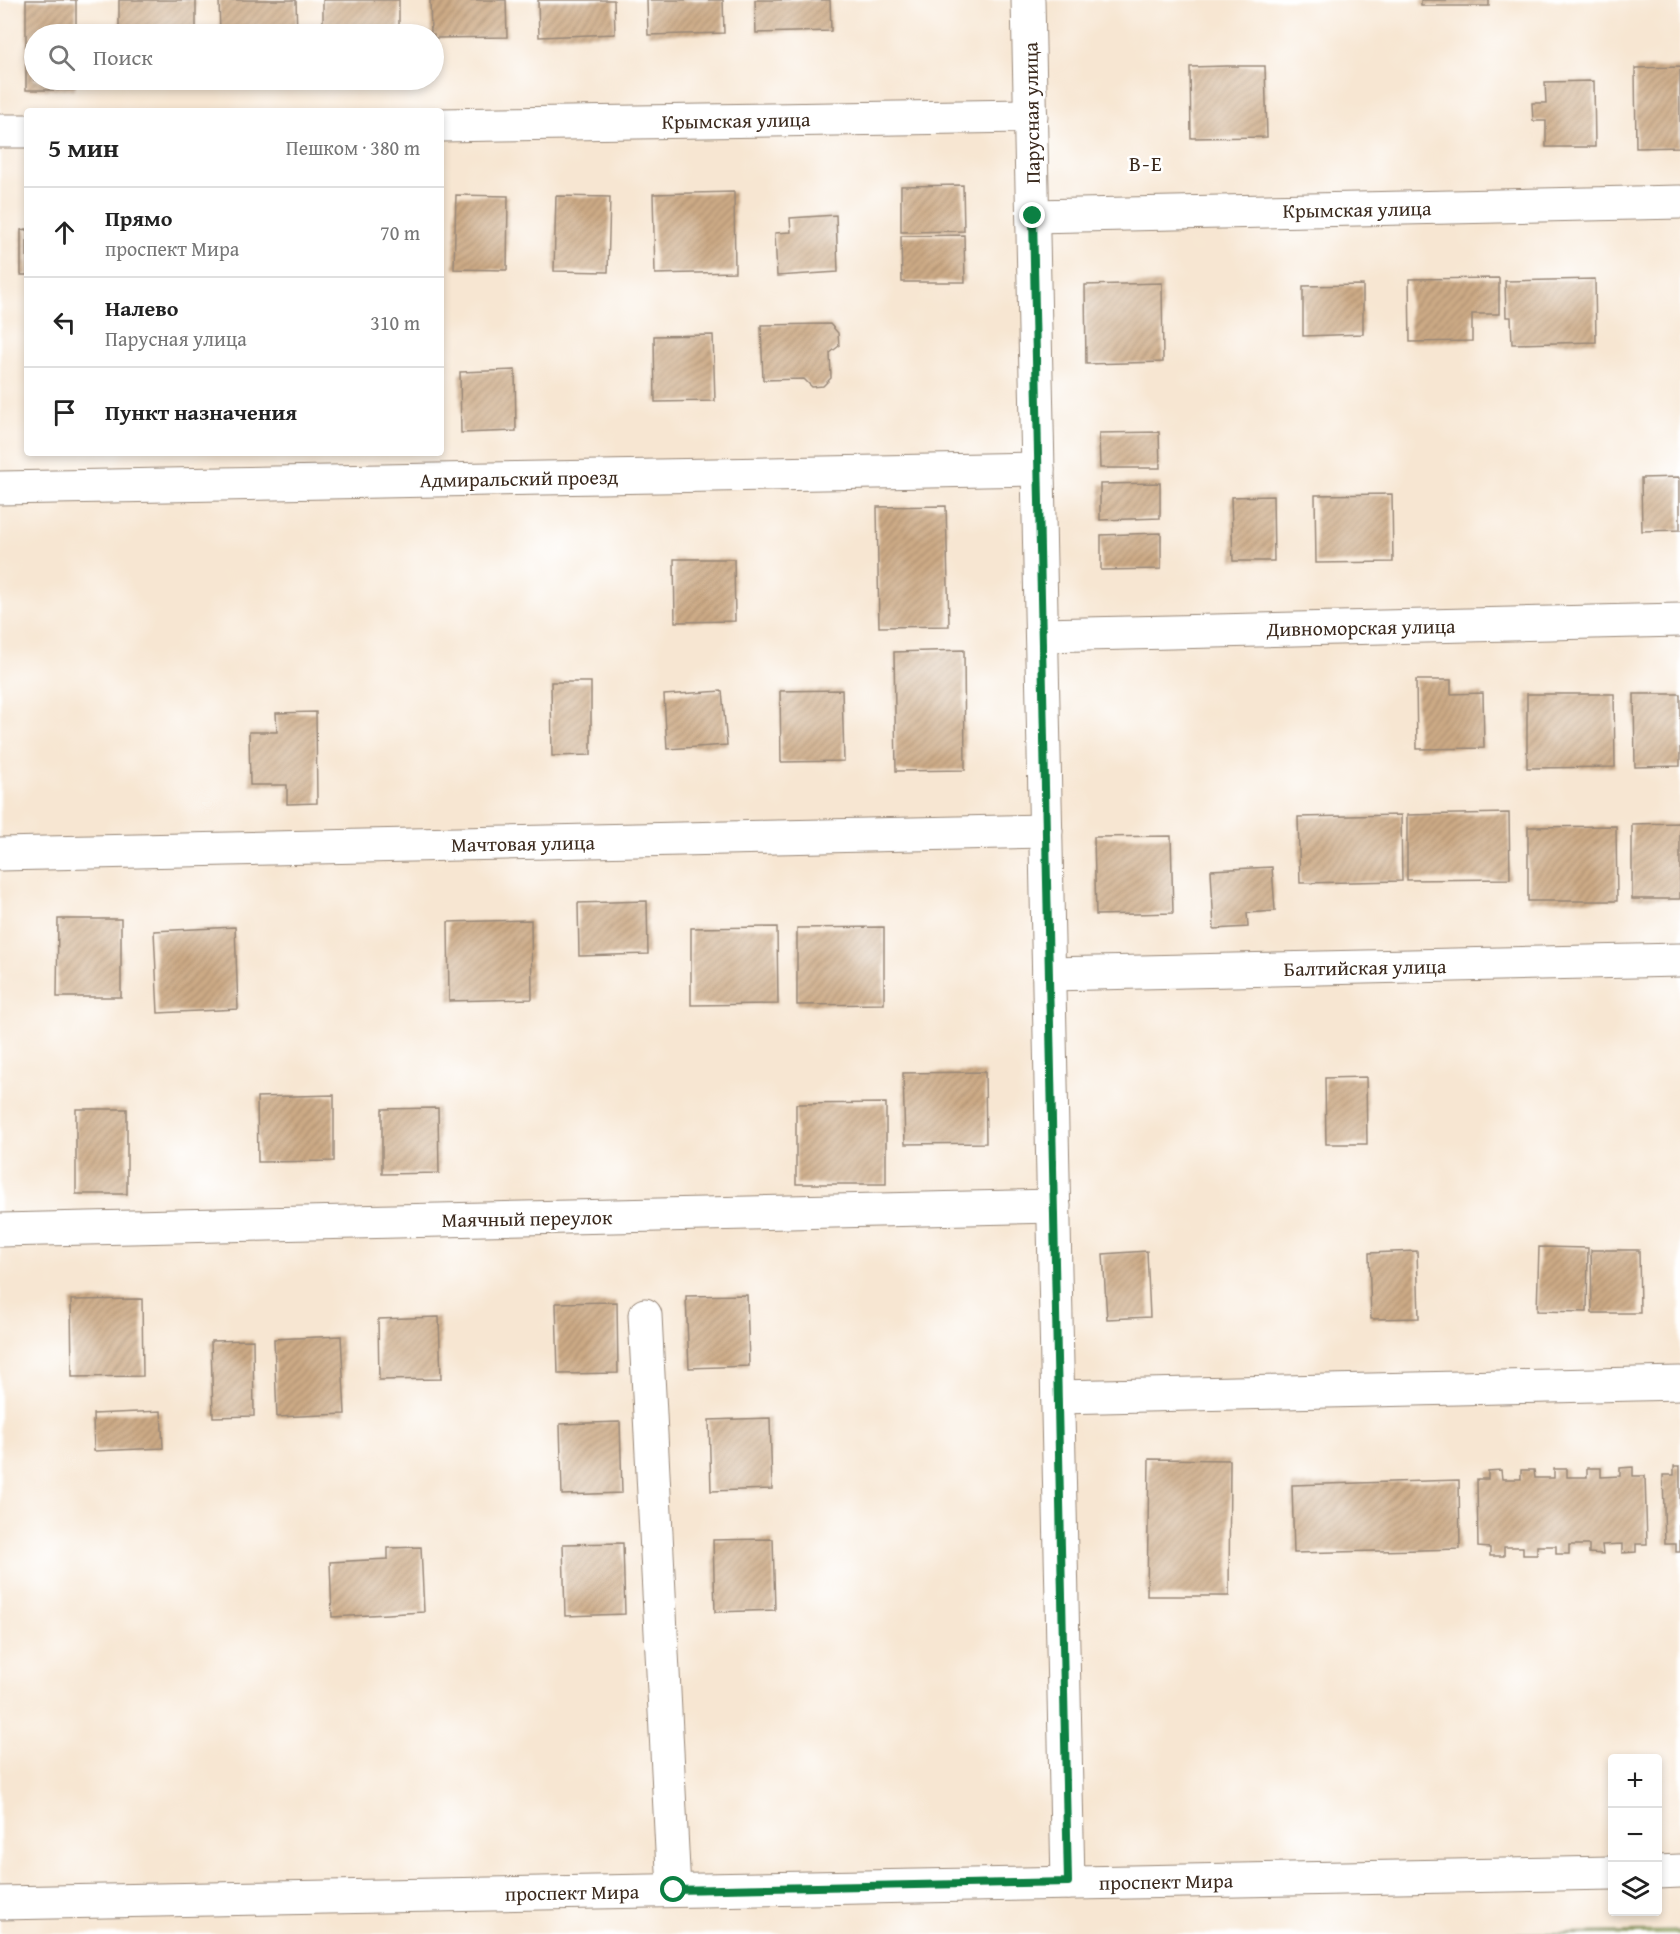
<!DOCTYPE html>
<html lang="ru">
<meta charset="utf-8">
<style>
:root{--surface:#fff;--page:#f2f2f2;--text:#222;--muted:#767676;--line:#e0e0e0}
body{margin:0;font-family:"Gentium Book Plus",serif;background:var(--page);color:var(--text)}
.controls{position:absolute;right:18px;bottom:18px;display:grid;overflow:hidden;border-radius:6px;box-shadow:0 3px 9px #0003}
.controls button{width:54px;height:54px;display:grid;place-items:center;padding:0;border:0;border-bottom:2px solid var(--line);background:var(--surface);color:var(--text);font:30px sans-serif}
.stop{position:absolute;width:18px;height:18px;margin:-14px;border:4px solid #0b8043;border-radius:50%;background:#fff}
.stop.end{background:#0b8043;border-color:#fff;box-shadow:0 2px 6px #0008}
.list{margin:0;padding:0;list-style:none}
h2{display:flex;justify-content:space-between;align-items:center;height:78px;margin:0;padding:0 24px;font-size:26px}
h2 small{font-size:20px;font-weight:400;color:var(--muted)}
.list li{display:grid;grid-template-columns:39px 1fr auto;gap:18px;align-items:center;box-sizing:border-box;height:90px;padding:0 24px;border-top:2px solid var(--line)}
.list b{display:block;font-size:22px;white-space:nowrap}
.list p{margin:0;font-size:20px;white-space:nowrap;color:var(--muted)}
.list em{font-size:20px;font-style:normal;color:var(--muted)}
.icon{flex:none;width:33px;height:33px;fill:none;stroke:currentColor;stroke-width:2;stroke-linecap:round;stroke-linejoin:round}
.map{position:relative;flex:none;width:1680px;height:1934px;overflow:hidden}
.search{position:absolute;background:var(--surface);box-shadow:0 3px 9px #0003;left:24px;top:24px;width:420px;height:66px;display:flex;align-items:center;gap:15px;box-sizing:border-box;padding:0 21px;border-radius:33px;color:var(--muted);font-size:22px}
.panel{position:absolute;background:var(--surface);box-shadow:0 3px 9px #0003;left:24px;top:108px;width:420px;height:348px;border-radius:6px}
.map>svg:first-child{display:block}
</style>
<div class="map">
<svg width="1680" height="1934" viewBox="0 0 1680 1934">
<defs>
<pattern id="grass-tufts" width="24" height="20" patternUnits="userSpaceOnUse" patternTransform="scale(1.5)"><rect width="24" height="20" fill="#a1c169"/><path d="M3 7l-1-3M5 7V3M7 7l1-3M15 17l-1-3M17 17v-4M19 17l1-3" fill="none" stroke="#849d56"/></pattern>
<pattern id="building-hatch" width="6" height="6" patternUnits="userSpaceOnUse" patternTransform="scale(1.5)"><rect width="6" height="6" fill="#cdab86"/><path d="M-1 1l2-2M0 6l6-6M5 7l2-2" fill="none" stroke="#a88b6d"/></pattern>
</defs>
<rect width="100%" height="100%" fill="#fff"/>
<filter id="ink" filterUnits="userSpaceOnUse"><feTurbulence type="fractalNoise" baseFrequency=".0167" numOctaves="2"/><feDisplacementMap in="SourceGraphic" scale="12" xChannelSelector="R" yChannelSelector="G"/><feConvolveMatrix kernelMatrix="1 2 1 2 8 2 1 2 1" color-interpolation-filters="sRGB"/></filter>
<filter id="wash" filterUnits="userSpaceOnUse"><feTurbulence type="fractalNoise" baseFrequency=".008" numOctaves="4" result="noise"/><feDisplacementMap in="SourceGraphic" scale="24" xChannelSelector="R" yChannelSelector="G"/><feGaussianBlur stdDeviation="1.35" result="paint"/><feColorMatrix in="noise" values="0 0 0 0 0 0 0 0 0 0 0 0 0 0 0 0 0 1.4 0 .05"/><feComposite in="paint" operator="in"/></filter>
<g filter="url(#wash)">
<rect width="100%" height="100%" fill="#f7e6d2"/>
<path fill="url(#grass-tufts)" stroke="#6e7644" stroke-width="1.5" d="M1680 1931V1934H1462Z"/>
<g id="blocks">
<g fill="url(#building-hatch)">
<path d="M26 0H76V34H34V80H75V90H26Z"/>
<rect x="119" y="0" width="77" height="34"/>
<path d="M219 0H296L297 34H220Z"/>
<rect x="323" y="0" width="76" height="34"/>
<path d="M430 0H506L507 37 434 38V34H431Z"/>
<path d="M538 0H614L615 34 539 37Z"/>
<path d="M647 0H723L724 33 648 35Z"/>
<path d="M755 0H830L831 31 756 33Z"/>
<rect x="1421" y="0" width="68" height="6"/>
<path d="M1227 66H1265L1267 137 1191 138 1190 67Z"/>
<path d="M1680 67V147L1636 148 1635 68Z"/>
<path d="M1594 81 1595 147H1546V121H1533L1532 103H1546L1545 82Z"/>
<path d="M963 185 964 231 901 232V186Z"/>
<path d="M734 192 735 272 655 274 653 194Z"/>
<path d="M456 195 508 196 507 270 454 269Z"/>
<path d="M556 196 610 197 608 272 554 271Z"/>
<path d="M836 215 838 272 777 276 775 233 791 232 790 218Z"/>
<path d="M27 229V275H21V230Z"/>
<path d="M964 235 965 282H902L901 236Z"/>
<path d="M1499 278V314H1472V341L1410 342 1409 279Z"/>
<path d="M1595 279 1596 342 1512 344 1511 317H1506L1505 281Z"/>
<path d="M1162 283 1163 362 1086 364 1085 285Z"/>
<path d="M1363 285V334L1303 336V286Z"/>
<path d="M830 324 838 333 839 346 830 353 831 378 823 386 812 387 804 379 763 380 761 325Z"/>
<path d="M713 335 715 401 655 402 654 336Z"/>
<path d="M515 370 516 431 461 433 460 372Z"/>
<path d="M1159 432 1160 468H1100L1099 433Z"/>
<path d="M1680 477V530L1642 531 1641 478Z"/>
<path d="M1160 483V518L1100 520V484Z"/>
<path d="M1392 494 1393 562 1316 563 1315 495Z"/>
<path d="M1273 496 1274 561H1233L1231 497Z"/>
<path d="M946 506 949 626 879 627 877 507Z"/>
<path d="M1161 533V569L1101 570V535Z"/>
<path d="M674 559H734L735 621 675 622Z"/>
<path d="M964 650 965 770 896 771 894 652Z"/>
<path d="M1416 680H1451V694L1483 693 1484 748 1417 749Z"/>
<path d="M551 682H591V755L552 756Z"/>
<path d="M842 690 844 761 781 762 780 691Z"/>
<path d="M722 691 727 745 667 749 664 695Z"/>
<path d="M1527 694H1614L1615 767 1527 768Z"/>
<path d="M1634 694H1680V766L1635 767Z"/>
<path d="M316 712 317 803 287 804V785H250L249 732H277L276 713Z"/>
<path d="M1509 813 1510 879 1407 880V815Z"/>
<path d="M1401 815 1402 881 1300 883 1298 817Z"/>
<path d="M1680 823V899H1632V824Z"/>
<path d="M1616 826 1617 901H1528V827Z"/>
<path d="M1171 836 1173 913 1096 915 1094 837Z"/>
<path d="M1272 867 1275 911 1247 913 1248 927 1214 929 1211 870Z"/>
<path d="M647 901 648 954 579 956 578 903Z"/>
<path d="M58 919H121V997H57Z"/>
<path d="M531 920 532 999 449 1001 448 922Z"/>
<path d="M235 927 238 1009 158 1013 154 931Z"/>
<path d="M777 927 778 1004 691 1005V928Z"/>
<path d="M884 927V1004L797 1005V928Z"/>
<path d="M985 1072 986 1143 905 1144 903 1073Z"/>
<path d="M1366 1077 1367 1144H1326L1325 1078Z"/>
<path d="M334 1095V1161L258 1162 257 1097Z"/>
<path d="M886 1103V1184H796V1104Z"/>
<path d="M438 1108 439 1173 382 1174V1109Z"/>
<rect x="76" y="1109" width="51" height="85"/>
<path d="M1539 1247 1588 1248 1587 1312 1537 1311Z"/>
<path d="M1591 1250H1639L1640 1313H1592Z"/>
<path d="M1147 1251 1150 1317 1107 1319 1103 1254Z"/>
<path d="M1417 1251 1419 1318 1371 1319 1369 1253Z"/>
<path d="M747 1295 749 1366 689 1368 686 1296Z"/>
<path d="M142 1299 143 1376 72 1377 71 1300Z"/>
<path d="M617 1302 618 1373 558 1374 556 1303Z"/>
<path d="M439 1317 441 1379 379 1380 378 1319Z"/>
<path d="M341 1336 345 1414 277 1417 274 1339Z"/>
<path d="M253 1340 254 1416 213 1417 211 1341Z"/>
<path d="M161 1411 163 1448 94 1451 93 1414Z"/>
<path d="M770 1418 772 1489 711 1491 709 1420Z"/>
<path d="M620 1422 622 1493 562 1495 560 1424Z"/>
<path d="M1149 1459 1230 1460 1229 1596H1147Z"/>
<path d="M1674 1466H1680V1552H1676V1544H1665L1663 1475H1674Z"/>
<path d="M1633 1467V1476H1645L1647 1544H1636V1552L1622 1553V1544L1602 1545 1603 1554 1589 1553V1545H1569V1554H1556V1546H1537V1555H1523V1547H1504V1556H1490V1548L1478 1547 1477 1479H1488V1471L1501 1470 1502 1479H1521V1470H1534L1535 1478H1554V1469H1567V1477H1587V1468H1601V1477L1620 1476V1468Z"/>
<path d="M1459 1480 1460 1549 1294 1553 1292 1485Z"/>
<path d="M773 1539 775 1610 715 1612 713 1540Z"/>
<path d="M623 1543 625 1614 565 1616 563 1544Z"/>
<path d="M421 1547 424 1612 332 1617 330 1562 388 1559V1548Z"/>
</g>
</g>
</g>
<g filter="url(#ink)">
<use href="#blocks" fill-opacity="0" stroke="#998878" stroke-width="1.5"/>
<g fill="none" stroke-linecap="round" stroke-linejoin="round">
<defs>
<g id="minor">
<path d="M1028 0 1068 1883"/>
<path d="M441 125 1031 116"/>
<path d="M0 131H27"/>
<path d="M1033 216 1680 202"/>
<path d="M0 488 1038 469"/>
<path d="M1042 635 1680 620"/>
<path d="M0 854 1046 831"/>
<path d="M1049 974 1680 960"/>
<path d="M0 1230 1054 1206"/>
<path d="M645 1315 674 1890"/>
<path d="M1058 1397 1680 1383"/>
<path d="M1658 1872 1680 1871"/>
<path d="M0 1903 1612 1873"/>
</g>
</defs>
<use href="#minor" stroke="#998878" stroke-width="35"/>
<use href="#minor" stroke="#fff" stroke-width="33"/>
</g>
</g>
<g fill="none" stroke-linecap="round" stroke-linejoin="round" filter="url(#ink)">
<path stroke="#0b8043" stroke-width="8" d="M674 1890 1068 1882 1033 216"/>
</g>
<g text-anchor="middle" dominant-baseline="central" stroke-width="5" stroke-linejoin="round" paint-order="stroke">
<g font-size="20" fill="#3b2a1e" stroke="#fff">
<text transform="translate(1031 113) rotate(-91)">Парусная улица</text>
<text transform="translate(736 120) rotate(-1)">Крымская улица</text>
<text transform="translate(1357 209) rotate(-1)">Крымская улица</text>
<text transform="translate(519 478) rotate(-1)">Адмиральский проезд</text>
<text transform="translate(1361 627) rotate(-1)">Дивноморская улица</text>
<text transform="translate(523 843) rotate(-1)">Мачтовая улица</text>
<text transform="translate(1365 967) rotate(-1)">Балтийская улица</text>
<text transform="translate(527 1218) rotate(-1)">Маячный переулок</text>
<text transform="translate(1166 1881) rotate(-1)">проспект Мира</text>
<text transform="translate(572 1892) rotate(-1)">проспект Мира</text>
</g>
<g font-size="21" letter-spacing="1.5" fill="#3b2a1e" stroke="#fff">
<text x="1146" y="163">В-Е</text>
</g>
</g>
</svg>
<div class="controls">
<button>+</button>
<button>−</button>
<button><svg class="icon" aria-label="layers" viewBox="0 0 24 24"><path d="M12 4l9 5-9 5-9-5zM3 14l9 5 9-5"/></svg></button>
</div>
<div class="stop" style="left:674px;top:1890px"></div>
<div class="stop end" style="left:1033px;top:216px"></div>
<div class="search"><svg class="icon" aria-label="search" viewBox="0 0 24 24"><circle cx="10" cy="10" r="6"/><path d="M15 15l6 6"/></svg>Поиск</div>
<section class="panel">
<h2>5 мин<small>Пешком · 380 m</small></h2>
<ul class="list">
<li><svg class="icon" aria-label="ahead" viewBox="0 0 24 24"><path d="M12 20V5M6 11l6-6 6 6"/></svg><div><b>Прямо</b><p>проспект Мира</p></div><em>70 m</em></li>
<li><svg class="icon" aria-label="left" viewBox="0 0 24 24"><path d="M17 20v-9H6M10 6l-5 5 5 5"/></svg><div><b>Налево</b><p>Парусная улица</p></div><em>310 m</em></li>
<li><svg class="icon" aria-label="arrive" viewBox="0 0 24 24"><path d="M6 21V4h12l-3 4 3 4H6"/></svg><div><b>Пункт назначения</b></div></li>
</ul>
</section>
</div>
